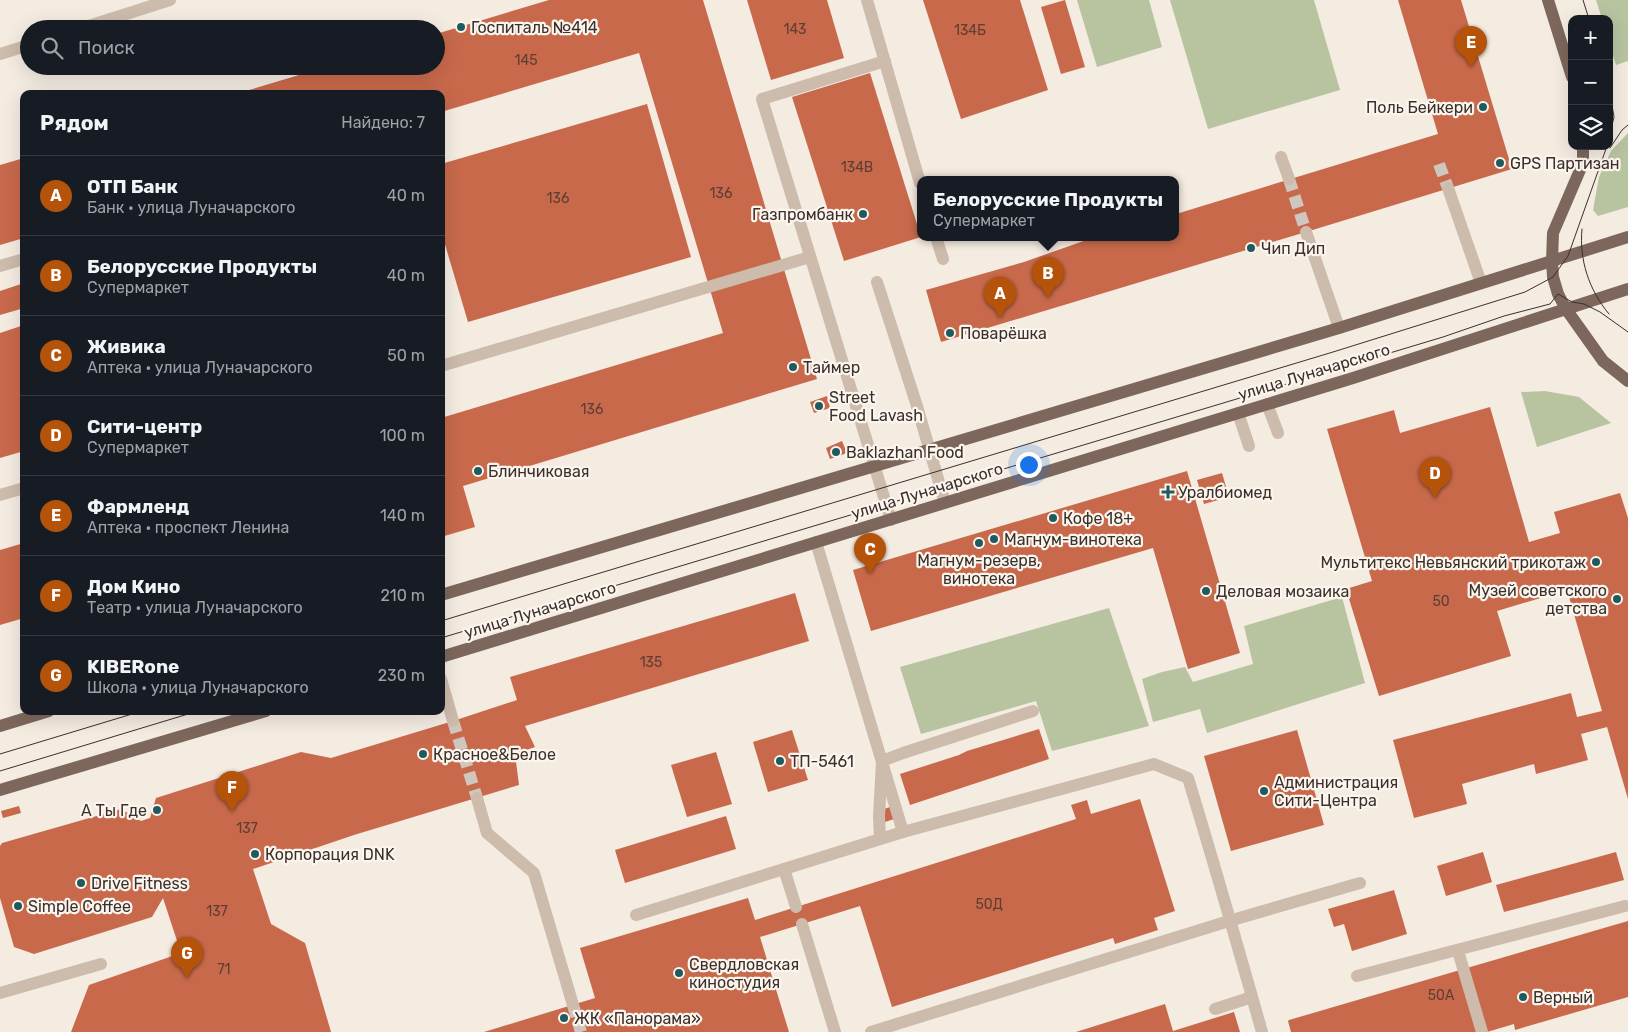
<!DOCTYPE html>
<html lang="ru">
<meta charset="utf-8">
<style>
:root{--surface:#171b24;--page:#242831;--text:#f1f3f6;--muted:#9ea1a6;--line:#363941;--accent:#b45309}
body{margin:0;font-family:Rubik,sans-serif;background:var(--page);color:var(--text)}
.controls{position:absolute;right:15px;top:15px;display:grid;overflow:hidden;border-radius:10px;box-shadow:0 5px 20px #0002}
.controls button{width:45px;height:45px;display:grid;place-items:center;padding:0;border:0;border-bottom:1px solid var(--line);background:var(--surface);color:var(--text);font:25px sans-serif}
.you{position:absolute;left:1028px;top:464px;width:18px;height:18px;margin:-12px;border:4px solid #fff;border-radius:50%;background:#1a73e8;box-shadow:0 0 0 8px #1a73e833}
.badge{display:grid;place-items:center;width:32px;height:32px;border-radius:50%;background:var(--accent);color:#fff;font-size:16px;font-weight:700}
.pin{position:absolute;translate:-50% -41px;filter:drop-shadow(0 1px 2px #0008)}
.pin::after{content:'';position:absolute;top:26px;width:18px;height:15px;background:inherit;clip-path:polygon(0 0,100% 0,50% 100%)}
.popup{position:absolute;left:917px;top:176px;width:262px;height:65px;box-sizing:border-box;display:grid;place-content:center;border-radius:10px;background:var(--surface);filter:drop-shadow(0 1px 4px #0005);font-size:16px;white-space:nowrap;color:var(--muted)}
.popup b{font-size:19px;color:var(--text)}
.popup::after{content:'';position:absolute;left:50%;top:100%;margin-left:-10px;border:10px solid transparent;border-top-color:var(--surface)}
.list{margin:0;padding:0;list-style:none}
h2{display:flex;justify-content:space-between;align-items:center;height:65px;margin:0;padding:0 20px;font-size:21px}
h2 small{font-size:16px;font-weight:400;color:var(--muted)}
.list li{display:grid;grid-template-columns:32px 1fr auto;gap:15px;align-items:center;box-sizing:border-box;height:80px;padding:0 20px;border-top:1px solid var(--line)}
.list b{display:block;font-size:19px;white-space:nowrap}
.list p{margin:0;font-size:16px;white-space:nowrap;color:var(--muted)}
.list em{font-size:16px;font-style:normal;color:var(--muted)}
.icon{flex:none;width:28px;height:28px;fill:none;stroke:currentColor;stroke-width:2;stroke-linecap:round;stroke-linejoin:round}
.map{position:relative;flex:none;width:1628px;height:1032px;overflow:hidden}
.search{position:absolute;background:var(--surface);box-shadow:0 5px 20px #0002;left:20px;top:20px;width:425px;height:55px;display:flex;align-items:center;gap:12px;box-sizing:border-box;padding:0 18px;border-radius:28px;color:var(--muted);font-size:19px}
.panel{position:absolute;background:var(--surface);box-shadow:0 5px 20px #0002;left:20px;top:90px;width:425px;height:625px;border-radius:10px}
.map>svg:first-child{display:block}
</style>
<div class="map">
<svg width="1628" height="1032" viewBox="0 0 1628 1032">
<rect width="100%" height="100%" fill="#f4ebe1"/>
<g fill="#b8c4a0">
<path d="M1077 0H1149L1162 47 1097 67Z"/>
<path d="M1170 0H1314L1340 90 1208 129Z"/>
<path d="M1596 0H1628V61L1616 65 1609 43V19H1602Z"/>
<path d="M1628 133V207L1598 216 1593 210 1599 177 1611 151Z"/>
<path d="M1545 391 1579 397 1611 423 1537 447 1521 392Z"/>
<path d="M1342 597 1365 683 1207 733 1200 709 1153 722 1142 679 1162 672 1185 667 1193 682 1253 664 1244 626Z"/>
<path d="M1109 608 1149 726 1052 751 1036 701 921 734 900 667Z"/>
</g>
<g fill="#c8694b">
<path d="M549 0H703L817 379 463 486 475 527 441 537V418L723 333 639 53 441 112V94L239 93 329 66H436V34Z"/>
<path d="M747 0H827L844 58 771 80Z"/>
<path d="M923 0H1020L1048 90 961 119Z"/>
<path d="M1065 0 1085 67 1061 74 1041 7Z"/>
<path d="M1398 0H1461L1512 169 1306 232 941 342 926 290 1024 262 1095 237H1176V214L1438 134Z"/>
<path d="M870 73 921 237 844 261 792 97Z"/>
<path d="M647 104 691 257 468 322 441 231V164Z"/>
<path d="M24 158V238L0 245V165Z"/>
<path d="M24 283V308L0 315V291Z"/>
<path d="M24 325V451L0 458V333Z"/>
<path d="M827 396 830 408 814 413 810 402Z"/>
<path d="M1490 407 1529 542 1560 533 1554 512 1620 493 1628 518V799L1607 727 1581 734 1588 760 1536 774 1534 764 1462 784 1467 804 1414 818 1393 740 1571 693 1577 717 1602 711 1567 590 1497 611 1511 656 1379 696 1346 589 1372 581 1327 429 1394 410 1400 433Z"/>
<path d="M842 441 847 453 830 459 826 448Z"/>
<path d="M1187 471 1240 653 1188 669 1153 548 871 631 853 570Z"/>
<path d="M1222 473 1229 497 1204 504 1197 480Z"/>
<path d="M24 543V618L0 625V550Z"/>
<path d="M795 593 809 641 525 726 535 747 515 754 519 785 354 835 253 869 271 924 305 943 331 1032H71L89 985 181 953 163 898 152 917 34 954 14 947 0 898V846L2 843 121 809 141 821 150 818 156 798 301 752 331 758 453 721 517 700 510 677Z"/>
<path d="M1039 729 1049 759 910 805 900 774 959 755 967 751Z"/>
<path d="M792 730 808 780 768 792 753 742Z"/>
<path d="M1297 730 1324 825 1231 851 1204 756Z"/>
<path d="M716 752 732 804 687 817 671 765Z"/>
<path d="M1140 799 1175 911 1154 918 1158 930 1115 944 1113 938 892 1007 860 906 760 937 789 1032H484L595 998 580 948 748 898 755 920 1076 819 1071 805 1087 800 1091 814Z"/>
<path d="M19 806 21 813 3 818 1 811Z"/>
<path d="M890 807 894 819 885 822 881 810Z"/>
<path d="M726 816 736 849 625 883 615 850Z"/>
<path d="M1483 852 1492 882 1446 896 1437 866Z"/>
<path d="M1616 852 1624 880 1504 912 1496 885Z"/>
<path d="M1394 890 1407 934 1352 951 1344 924 1334 927 1328 909Z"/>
<path d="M1628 921V997L1515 1030 1514 1024 1487 1032H1291L1288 1021 1289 1020Z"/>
<path d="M1165 1004 1173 1031 1234 1012 1240 1032H1076Z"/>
</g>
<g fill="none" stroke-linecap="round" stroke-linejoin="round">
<g stroke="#cfc6bd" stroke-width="12" stroke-dasharray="12 6" stroke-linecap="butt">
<path d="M1439 164 1448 188"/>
<path d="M1289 179 1306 232"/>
<path d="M453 721 477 798"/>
<path d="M573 1005 581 1032"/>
</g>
<g stroke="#cdbbac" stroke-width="12">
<path d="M867 0 920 183"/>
<path d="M79 29 170 0"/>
<path d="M0 54 29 45"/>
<path d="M885 61 762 99 891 520"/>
<path d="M1281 157 1289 179"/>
<path d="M1448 188 1481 283"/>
<path d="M1306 232 1339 328"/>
<path d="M936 237 943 259"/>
<path d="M0 266 24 259"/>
<path d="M877 282 916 403 945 503"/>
<path d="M441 366 810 257"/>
<path d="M1267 404 1278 433"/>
<path d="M1238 413 1249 446"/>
<path d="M0 495 24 488"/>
<path d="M816 542 903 832"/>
<path d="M441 679 453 721"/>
<path d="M477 798 487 833 534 873 573 1005"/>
<path d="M880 839 879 817 882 761 903 753 1033 711"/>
<path d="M796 907 784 869 903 832 1154 764 1188 778C1214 863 1238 947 1262 1032"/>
<path d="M636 915 784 869"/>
<path d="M802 924 835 1032"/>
<path d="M1458 951 1482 1032"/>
<path d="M1357 976 1625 906"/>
<path d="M0 993 101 964"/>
<path d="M1215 1009 1252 997"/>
<path d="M871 1032 1229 921 1360 883"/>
</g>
<g stroke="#7d675c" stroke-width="12">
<path d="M1548 0 1572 77"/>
<path d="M1583 146V163L1553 233 1552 261 1553 277 1558 294 1566 309 1603 361 1628 381"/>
<path d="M441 595 1339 328 1628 237"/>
<path d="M441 657 1353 378 1628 289"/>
<path d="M0 726 49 711"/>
<path d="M0 790 266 711"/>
</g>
<g stroke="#3b302b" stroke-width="1">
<path d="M1583 0 1589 19"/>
<path d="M1609 88 1614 117 1609 137"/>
<path d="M1610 148 1622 130 1628 125"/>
<path d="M1582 229C1579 260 1589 290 1609 314"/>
<path d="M441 621 1333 352 1525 292 1553 277 1568 256 1607 146"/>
<path d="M441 638 1443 337 1504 316 1550 304 1558 294 1572 302 1584 304 1600 312 1628 332"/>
<path d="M0 754 142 711"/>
<path d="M0 771 198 711"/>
</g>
</g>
<g fill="#1f5a5e" stroke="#fbf5ee" stroke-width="2">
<circle cx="461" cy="27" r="5"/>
<circle cx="1483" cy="107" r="5"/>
<circle cx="1500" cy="163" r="5"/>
<circle cx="863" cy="214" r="5"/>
<circle cx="1251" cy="248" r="5"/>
<circle cx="950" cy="333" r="5"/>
<circle cx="793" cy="367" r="5"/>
<circle cx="819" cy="406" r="5"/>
<circle cx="836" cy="452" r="5"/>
<circle cx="478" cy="471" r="5"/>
<path d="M1165.5 484.5h5v5h5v5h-5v5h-5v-5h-5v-5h5z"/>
<circle cx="1053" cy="518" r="5"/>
<circle cx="994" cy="539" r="5"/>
<circle cx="979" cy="543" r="5"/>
<circle cx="1596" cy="562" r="5"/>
<circle cx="1206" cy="591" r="5"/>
<circle cx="1617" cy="599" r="5"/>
<circle cx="423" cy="754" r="5"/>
<circle cx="780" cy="761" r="5"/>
<circle cx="1264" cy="791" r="5"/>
<circle cx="157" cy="810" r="5"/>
<circle cx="255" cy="854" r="5"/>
<circle cx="81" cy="883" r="5"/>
<circle cx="18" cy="906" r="5"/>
<circle cx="679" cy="973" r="5"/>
<circle cx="1523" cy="997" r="5"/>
<circle cx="564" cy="1018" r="5"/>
</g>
<g text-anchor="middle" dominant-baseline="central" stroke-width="4.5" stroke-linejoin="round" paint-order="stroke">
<g font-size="14" fill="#5e3e33">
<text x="795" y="29">143</text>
<text x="970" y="30">134Б</text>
<text x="526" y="60">145</text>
<text x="857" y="167">134В</text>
<text x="721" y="193">136</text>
<text x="558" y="198">136</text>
<text x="592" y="409">136</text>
<text x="1441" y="601">50</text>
<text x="651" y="662">135</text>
<text x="247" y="828">137</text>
<text x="989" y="904">50Д</text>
<text x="217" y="911">137</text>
<text x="224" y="969">71</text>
<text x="1441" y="995">50А</text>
</g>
<g font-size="16" fill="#3b302b" stroke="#fbf5ee" text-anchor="start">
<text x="471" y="27">Госпиталь №414</text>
<text x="1473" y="107" text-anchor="end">Поль Бейкери</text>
<text x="1510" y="163">GPS Партизан</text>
<text x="853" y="214" text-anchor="end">Газпромбанк</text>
<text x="1261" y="248">Чип Дип</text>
<text x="960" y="333">Поварёшка</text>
<text x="803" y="367">Таймер</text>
<text x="829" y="397">Street<tspan x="829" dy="18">Food Lavash</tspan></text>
<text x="846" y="452">Baklazhan Food</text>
<text x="488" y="471">Блинчиковая</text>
<text x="1178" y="492">Уралбиомед</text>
<text x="1063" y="518">Кофе 18+</text>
<text x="1004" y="539">Магнум-винотека</text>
<text x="979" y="560" text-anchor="middle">Магнум-резерв,<tspan x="979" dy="18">винотека</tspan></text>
<text x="1586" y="562" text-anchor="end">Мультитекс Невьянский трикотаж</text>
<text x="1607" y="590" text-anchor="end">Музей советского<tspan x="1607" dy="18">детства</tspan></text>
<text x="1216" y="591">Деловая мозаика</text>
<text x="433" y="754">Красное&amp;Белое</text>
<text x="790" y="761">ТП-5461</text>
<text x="1274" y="782">Администрация<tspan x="1274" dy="18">Сити-Центра</tspan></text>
<text x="147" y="810" text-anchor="end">А Ты Где</text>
<text x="265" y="854">Корпорация DNK</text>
<text x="91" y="883">Drive Fitness</text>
<text x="28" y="906">Simple Coffee</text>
<text x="689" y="964">Свердловская<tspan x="689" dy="18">киностудия</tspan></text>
<text x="1533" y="997">Верный</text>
<text x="574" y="1018">ЖК «Панорама»</text>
</g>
<g font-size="16" fill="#3b302b" stroke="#fbf5ee">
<text transform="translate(1314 372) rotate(-17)">улица Луначарского</text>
<text transform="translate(927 491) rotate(-17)">улица Луначарского</text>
<text transform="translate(540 610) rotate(-17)">улица Луначарского</text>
</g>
</g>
</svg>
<div class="controls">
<button>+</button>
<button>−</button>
<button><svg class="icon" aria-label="layers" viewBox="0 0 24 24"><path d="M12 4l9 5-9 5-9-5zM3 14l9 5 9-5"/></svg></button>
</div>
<div class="you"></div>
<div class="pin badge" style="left:1000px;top:318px">A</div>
<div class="pin badge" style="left:1048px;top:298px">B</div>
<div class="popup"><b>Белорусские Продукты</b>Супермаркет</div>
<div class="pin badge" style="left:870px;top:574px">C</div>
<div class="pin badge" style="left:1435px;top:498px">D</div>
<div class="pin badge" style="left:1471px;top:67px">E</div>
<div class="pin badge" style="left:232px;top:812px">F</div>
<div class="pin badge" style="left:187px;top:978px">G</div>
<div class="search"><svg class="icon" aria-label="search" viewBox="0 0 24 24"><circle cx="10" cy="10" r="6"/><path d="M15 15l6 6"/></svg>Поиск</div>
<section class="panel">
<h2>Рядом<small>Найдено: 7</small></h2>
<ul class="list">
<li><span class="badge">A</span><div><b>ОТП Банк</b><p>Банк · улица Луначарского</p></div><em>40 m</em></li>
<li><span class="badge">B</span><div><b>Белорусские Продукты</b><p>Супермаркет</p></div><em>40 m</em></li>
<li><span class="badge">C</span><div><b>Живика</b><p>Аптека · улица Луначарского</p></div><em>50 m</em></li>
<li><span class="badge">D</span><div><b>Сити-центр</b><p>Супермаркет</p></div><em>100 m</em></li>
<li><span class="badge">E</span><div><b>Фармленд</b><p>Аптека · проспект Ленина</p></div><em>140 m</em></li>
<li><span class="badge">F</span><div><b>Дом Кино</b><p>Театр · улица Луначарского</p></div><em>210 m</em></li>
<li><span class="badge">G</span><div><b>KIBERone</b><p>Школа · улица Луначарского</p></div><em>230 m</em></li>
</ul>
</section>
</div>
